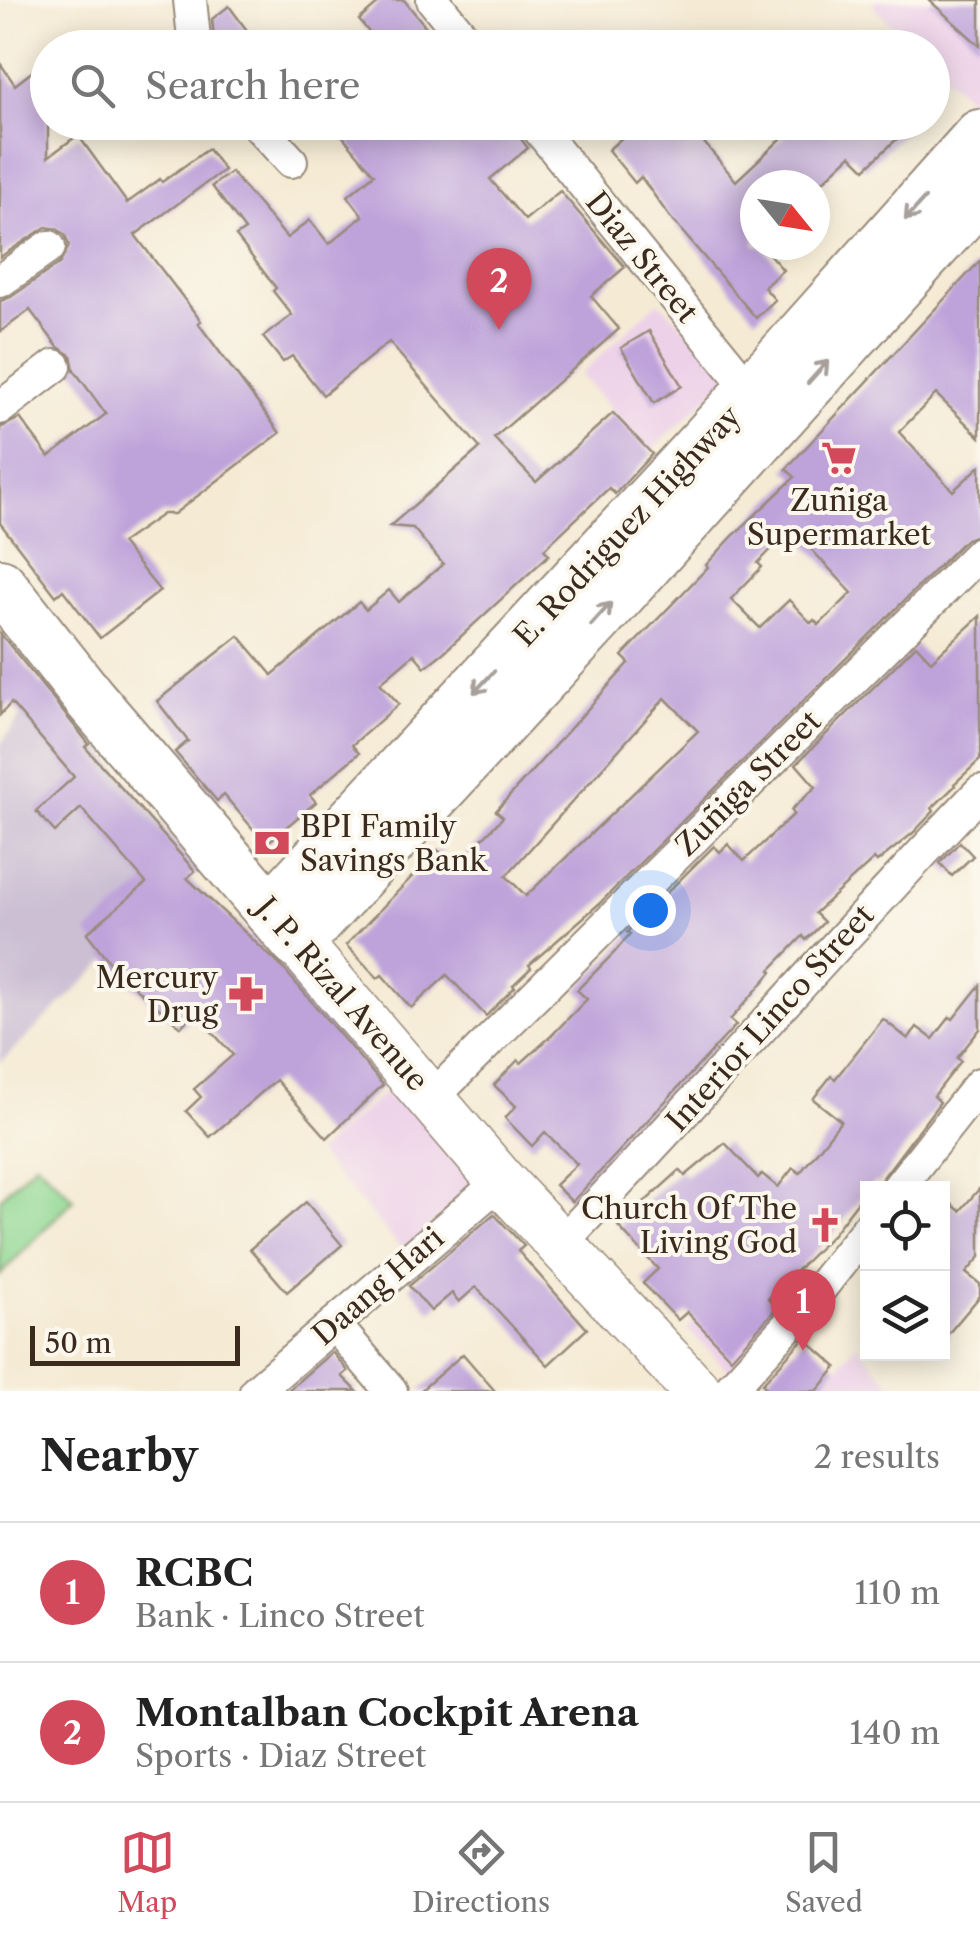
<!DOCTYPE html>
<meta charset="utf-8">
<style>
:root{--surface:#fff;--page:#f6f6f6;--text:#222;--muted:#767676;--line:#e0e0e0;--accent:#d1495b}
body{margin:0;font-family:"Libre Caslon Text",serif;background:var(--page);color:var(--text)}
.controls{position:absolute;right:30px;bottom:30px;display:grid;overflow:hidden;border-radius:0px;box-shadow:0 5px 25px #0003}
.controls button{width:90px;height:90px;display:grid;place-items:center;padding:0;border:0;border-bottom:2px solid var(--line);background:var(--surface);color:var(--text);font:50px sans-serif}
.compass{position:absolute;left:740px;top:170px;width:90px;height:90px;border-radius:50%;background:var(--surface);box-shadow:0 5px 25px #0003;rotate:120deg}
.scale{position:absolute;left:30px;bottom:25px;width:210px;box-sizing:border-box;padding-left:10px;border:5px solid #3b2a1e;border-top:0;font-size:28px;line-height:35px;white-space:nowrap;color:#3b2a1e;-webkit-text-stroke:8px #fbf7ec;paint-order:stroke}
.you{position:absolute;left:650px;top:910px;width:35px;height:35px;margin:-25px;border:8px solid #fff;border-radius:50%;background:#1a73e8;box-shadow:0 0 0 15px #1a73e833}
.badge{display:grid;place-items:center;width:65px;height:65px;border-radius:50%;background:var(--accent);color:#fff;font-size:32px;font-weight:700}
.pin{position:absolute;translate:-50% -82px;filter:drop-shadow(0 2px 5px #0008)}
.pin::after{content:'';position:absolute;top:52px;width:35px;height:30px;background:inherit;clip-path:polygon(0 0,100% 0,50% 100%)}
.list{margin:0;padding:0;list-style:none}
h2{display:flex;justify-content:space-between;align-items:center;height:130px;margin:0;padding:0 40px;font-size:42px}
h2 small{font-size:32px;font-weight:400;color:var(--muted)}
.list li{display:grid;grid-template-columns:65px 1fr auto;gap:30px;align-items:center;box-sizing:border-box;height:140px;padding:0 40px;border-top:2px solid var(--line)}
.list b{display:block;font-size:38px;white-space:nowrap}
.list p{margin:0;font-size:32px;white-space:nowrap;color:var(--muted)}
.list em{font-size:32px;font-style:normal;color:var(--muted)}
.icon{flex:none;width:55px;height:55px;fill:none;stroke:currentColor;stroke-width:2;stroke-linecap:round;stroke-linejoin:round}
.map{position:relative;flex:none;width:980px;height:1391px;overflow:hidden}
.search{position:absolute;background:var(--surface);box-shadow:0 5px 25px #0003;left:30px;right:30px;top:30px;height:110px;display:flex;align-items:center;gap:25px;box-sizing:border-box;padding:0 35px;border-radius:55px;color:var(--muted);font-size:38px}
.sheet{height:410px;background:var(--surface)}
nav{display:flex;justify-content:space-around;align-items:center;box-sizing:border-box;height:140px;border-top:2px solid var(--line);background:var(--surface);font-size:28px;color:var(--muted)}
nav a{display:grid;justify-items:center;gap:5px}
nav .on{color:var(--accent)}
.map>svg:first-child{display:block}
</style>
<div class="map">
<svg width="980" height="1391" viewBox="0 0 980 1391">
<rect width="100%" height="100%" fill="#fbf7ec"/>
<filter id="ink" filterUnits="userSpaceOnUse"><feTurbulence type="fractalNoise" baseFrequency=".01" numOctaves="2"/><feDisplacementMap in="SourceGraphic" scale="20" xChannelSelector="R" yChannelSelector="G"/><feConvolveMatrix kernelMatrix="1 2 1 2 8 2 1 2 1" color-interpolation-filters="sRGB"/></filter>
<filter id="wash" filterUnits="userSpaceOnUse"><feTurbulence type="fractalNoise" baseFrequency=".0048" numOctaves="4" result="noise"/><feDisplacementMap in="SourceGraphic" scale="40" xChannelSelector="R" yChannelSelector="G"/><feGaussianBlur stdDeviation="2.25" result="paint"/><feColorMatrix in="noise" values="0 0 0 0 0 0 0 0 0 0 0 0 0 0 0 0 0 1.4 0 .05"/><feComposite in="paint" operator="in"/></filter>
<g filter="url(#wash)">
<rect width="100%" height="100%" fill="#f5ebd5"/>
<g fill="#edd1e9">
<path d="M877 0H980V98L974 104 933 64 932 48 915 47 872 5Z"/>
<path d="M659 301 730 376 651 451 580 375Z"/>
<path d="M402 1077 488 1174 403 1250 316 1153Z"/>
<path d="M762 1253 806 1297 731 1373 687 1329Z"/>
<path d="M857 1344 897 1391H818Z"/>
</g>
<path fill="#ccbfd4" d="M47 679 199 872 0 1063V745Z"/>
<path fill="#90d893" stroke="#668158" stroke-width="2.5" d="M36 1162 74 1199 0 1275V1198Z"/>
<g id="blocks">
<g fill="#bea3da" fill-rule="evenodd">
<path d="M382 0H404L443 48H382L359 20Z"/>
<path d="M929 0H980V46Z"/>
<path d="M229 6 260 48H215L212 19Z"/>
<path d="M0 63 15 85 33 71 48 90V157L78 135 127 203 160 179 162 182 208 149 224 170 135 235 201 321 198 323 280 433 174 514H163L121 543 160 591 100 638 63 590 56 596 0 523V428L20 418 49 457 106 414 74 370 71 355 58 347 30 310 0 332V301L11 297 60 263 69 246 65 235 57 229 46 227 0 257Z"/>
<path d="M331 122H513L517 134 528 148 490 179 525 220 560 191 625 267 591 296 619 329 494 438 536 482 613 413 652 454 615 494 609 488 544 549 549 555 444 652 425 667 414 654 380 683 399 704 352 745 359 753 310 795 316 802 266 844 224 795 217 801 175 752 188 741 157 701 239 636 272 675 359 602 366 610 389 590 399 602 443 564 413 528 390 526 480 448 389 342 323 395 292 356 283 362 263 337 292 315 273 291 276 288 236 236 245 230 212 186 231 172 287 238 310 220 329 244 363 216 348 196 374 174Z"/>
<path d="M640 122H653L667 139 687 122 736 181 799 122H915L865 169 851 155 819 185H755V245H761L783 270 764 287 775 300 756 318 669 216 641 177 635 183 608 150Z"/>
<path d="M980 261V437L936 394 899 432 953 491 980 466V534L966 539 600 903 529 965 531 968 513 985 515 987 486 1016 447 975 411 1008 382 975 378 978 346 945 438 850 455 867 503 817 496 811 629 663 622 656 708 567 706 565 734 535 795 477 786 469ZM789 531 797 538 799 536 852 593 819 625 814 620 811 623 789 600 760 628 731 599 762 567 758 563ZM665 698 698 731 526 896 506 876Z"/>
<path d="M649 331 682 386 654 403 621 348Z"/>
<path d="M980 616V760L954 784 955 786 932 808 934 811 913 833 877 862 874 859 815 913 824 922 806 940 803 936 770 970 772 972 730 1020 736 1025 572 1202 555 1185 577 1164 545 1132 532 1146 505 1118 516 1106 494 1085 518 1060 521 1063 549 1038 587 999 577 990 614 953 630 934 627 932 714 846 720 852 728 844 744 861 794 814 791 810 816 787 796 764 916 645 931 661Z"/>
<path d="M0 633 89 744 85 747 195 871 187 878 282 967 383 1085 327 1138 276 1080 210 1137 186 1111 201 1097 194 1089 233 1055 194 1012 181 1027 118 973 87 933 146 883 81 808 55 832 36 811 74 777 11 703 0 715Z"/>
<path d="M960 842 973 856 952 876 940 863Z"/>
<path d="M980 985V1029L957 1058 961 1061 934 1096 940 1102 878 1184 875 1182 868 1188 833 1234 768 1299 777 1308 731 1358 687 1312 678 1320 643 1283 658 1269 618 1226 680 1170 685 1176 725 1143 758 1178 762 1174 778 1187 793 1168 800 1173 841 1121 813 1099 831 1076 835 1079 883 1019 908 1039 917 1027 933 1039 950 1017 953 1019Z"/>
<path d="M980 1188V1257L966 1273 980 1284V1296L942 1341V1196L960 1211Z"/>
<path d="M306 1202 342 1245 287 1292 250 1249Z"/>
<path d="M494 1214 524 1246 518 1251 587 1329 548 1365 476 1287 459 1302 452 1293 431 1311 409 1286Z"/>
<path d="M804 1338 837 1367 817 1391H770L762 1384Z"/>
<path d="M332 1352 348 1371 342 1376 357 1391H287Z"/>
<path d="M463 1354 495 1391H420Z"/>
</g>
</g>
</g>
<g filter="url(#ink)">
<use href="#blocks" fill-opacity="0" stroke="#988a7a" stroke-width="2.5"/>
<g fill="none" stroke-linecap="round" stroke-linejoin="round">
<defs>
<g id="street">
<path d="M190 0 195 48"/>
<path d="M433 0 472 48"/>
<path d="M255 122 291 161"/>
<path d="M533 122 751 391"/>
<path d="M0 281 49 247"/>
<path d="M0 408 55 366"/>
<path d="M432 1098 980 553"/>
<path d="M898 1188 980 1084"/>
<path d="M560 1244C703 1096 837 941 980 792"/>
<path d="M334 1324 391 1391"/>
<path d="M256 1391 501 1181"/>
<path d="M728 1391 806 1306 868 1228"/>
</g>
<path id="secondary" d="M297 942 501 1181 697 1391"/>
<g id="primary">
<path d="M0 585 90 699 297 942 595 621 980 194"/>
<path d="M270 911 780 360 980 136"/>
</g>
</defs>
<use href="#street" stroke="#988a7a" stroke-width="36"/>
<use href="#secondary" stroke="#988a7a" stroke-width="51"/>
<use href="#primary" stroke="#988a7a" stroke-width="56"/>
<use href="#street" stroke="#fff" stroke-width="32"/>
<use href="#secondary" stroke="#fff" stroke-width="48"/>
<use href="#primary" stroke="#fff" stroke-width="52"/>
</g>
<defs><path id="oneway-shaft" d="M-6 0H5M1.5-3L5.5 0L1.5 3" fill="none" stroke-width="1.6" stroke-linecap="round" stroke-linejoin="round" transform="scale(2.5)"/></defs>
<g stroke="#a79f9a">
<use href="#oneway-shaft" transform="translate(915 209) rotate(132)"/>
<use href="#oneway-shaft" transform="translate(818 372) rotate(-48)"/>
<use href="#oneway-shaft" transform="translate(601 614) rotate(-48)"/>
<use href="#oneway-shaft" transform="translate(484 682) rotate(133)"/>
</g>
</g>
<defs>
<symbol id="supermarket-bare" viewBox="-9 -9 18 18"><path d="M-6-5.5h2.5l.6 2H6L4.5 2H-2.5L-4.4-4H-6ZM-1.5 3.2a1.3 1.3 0 1 0 .1 0ZM3 3.2a1.3 1.3 0 1 0 .1 0Z" fill="#d1495b" stroke="#fbf7ec" stroke-width="2.5" paint-order="stroke"/></symbol>
<symbol id="bank-bare" viewBox="-9 -9 18 18"><path d="M-6-4H6V4H-6ZM0-2.3a2.3 2.3 0 1 0 0 4.6a2.3 2.3 0 1 0 0-4.6Z" fill="#d1495b" stroke="#fbf7ec" stroke-width="2.5" paint-order="stroke"/></symbol>
<symbol id="pharmacy-bare" viewBox="-9 -9 18 18"><path d="M-2-6h4v4h4v4h-4v4h-4v-4h-4v-4h4Z" fill="#d1495b" stroke="#fbf7ec" stroke-width="2.5" paint-order="stroke"/></symbol>
<symbol id="church-bare" viewBox="-9 -9 18 18"><path d="M-1.2-6h2.4v3.5h3.3v2.4h-3.3V6h-2.4V-.1h-3.3v-2.4h3.3Z" fill="#d1495b" stroke="#fbf7ec" stroke-width="2.5" paint-order="stroke"/></symbol>
</defs>
<g fill-rule="evenodd">
<use href="#supermarket-bare" x="814" y="433" width="50" height="50"/>
<use href="#bank-bare" x="247" y="818" width="50" height="50"/>
<use href="#pharmacy-bare" x="221" y="969" width="50" height="50"/>
<use href="#church-bare" x="800" y="1200" width="50" height="50"/>
</g>
<g text-anchor="middle" dominant-baseline="central" stroke-width="8" stroke-linejoin="round" paint-order="stroke">
<g font-size="30" fill="#3b2a1e" stroke="#fbf7ec">
<text transform="translate(642 257) rotate(51)">Diaz Street</text>
<text transform="translate(627 526) rotate(-47)">E. Rodriguez Highway</text>
<text transform="translate(748 783) rotate(-45)">Zuñiga Street</text>
<text transform="translate(342 994) rotate(49)">J. P. Rizal Avenue</text>
<text transform="translate(770 1018) rotate(-48)">Interior Linco Street</text>
<text transform="translate(378 1286) rotate(-41)">Daang Hari</text>
</g>
<g font-size="30" fill="#3b2a1e" stroke="#fbf7ec" text-anchor="end">
<text x="839" y="500" text-anchor="middle">Zuñiga<tspan x="839" dy="34">Supermarket</tspan></text>
<text x="300" y="826" text-anchor="start">BPI Family<tspan x="300" dy="34">Savings Bank</tspan></text>
<text x="218" y="977">Mercury<tspan x="218" dy="34">Drug</tspan></text>
<text x="797" y="1208">Church Of The<tspan x="797" dy="34">Living God</tspan></text>
</g>
</g>
</svg>
<div class="controls">
<button><svg class="icon" aria-label="locate" viewBox="0 0 24 24"><circle cx="12" cy="12" r="6"/><path d="M12 2v4M12 18v4M2 12h4M18 12h4"/></svg></button>
<button><svg class="icon" aria-label="layers" viewBox="0 0 24 24"><path d="M12 4l9 5-9 5-9-5zM3 14l9 5 9-5"/></svg></button>
</div>
<svg class="compass" viewBox="-18 -18 36 36"><path d="M0-13l5 13h-10z" fill="#e53935"/><path d="M0 13l5-13h-10z" fill="#767676"/></svg>
<div class="scale">50 m</div>
<div class="you"></div>
<div class="pin badge" style="left:803px;top:1351px">1</div>
<div class="pin badge" style="left:499px;top:330px">2</div>
<div class="search"><svg class="icon" aria-label="search" viewBox="0 0 24 24"><circle cx="10" cy="10" r="6"/><path d="M15 15l6 6"/></svg>Search here</div>
</div>
<section class="sheet">
<h2>Nearby<small>2 results</small></h2>
<ul class="list">
<li><span class="badge">1</span><div><b>RCBC</b><p>Bank · Linco Street</p></div><em>110 m</em></li>
<li><span class="badge">2</span><div><b>Montalban Cockpit Arena</b><p>Sports · Diaz Street</p></div><em>140 m</em></li>
</ul>
</section>
<nav>
<a class="on"><svg class="icon" aria-label="map" viewBox="0 0 24 24"><path d="M3 6l6-2 6 2 6-2v14l-6 2-6-2-6 2zM9 4v14M15 6v14"/></svg>Map</a>
<a><svg class="icon" aria-label="directions" viewBox="0 0 24 24"><path d="M12 3l9 9-9 9-9-9zM9 14v-3h6M13 9l2 2-2 2"/></svg>Directions</a>
<a><svg class="icon" aria-label="saved" viewBox="0 0 24 24"><path d="M7 4h10v16l-5-4-5 4z"/></svg>Saved</a>
</nav>
